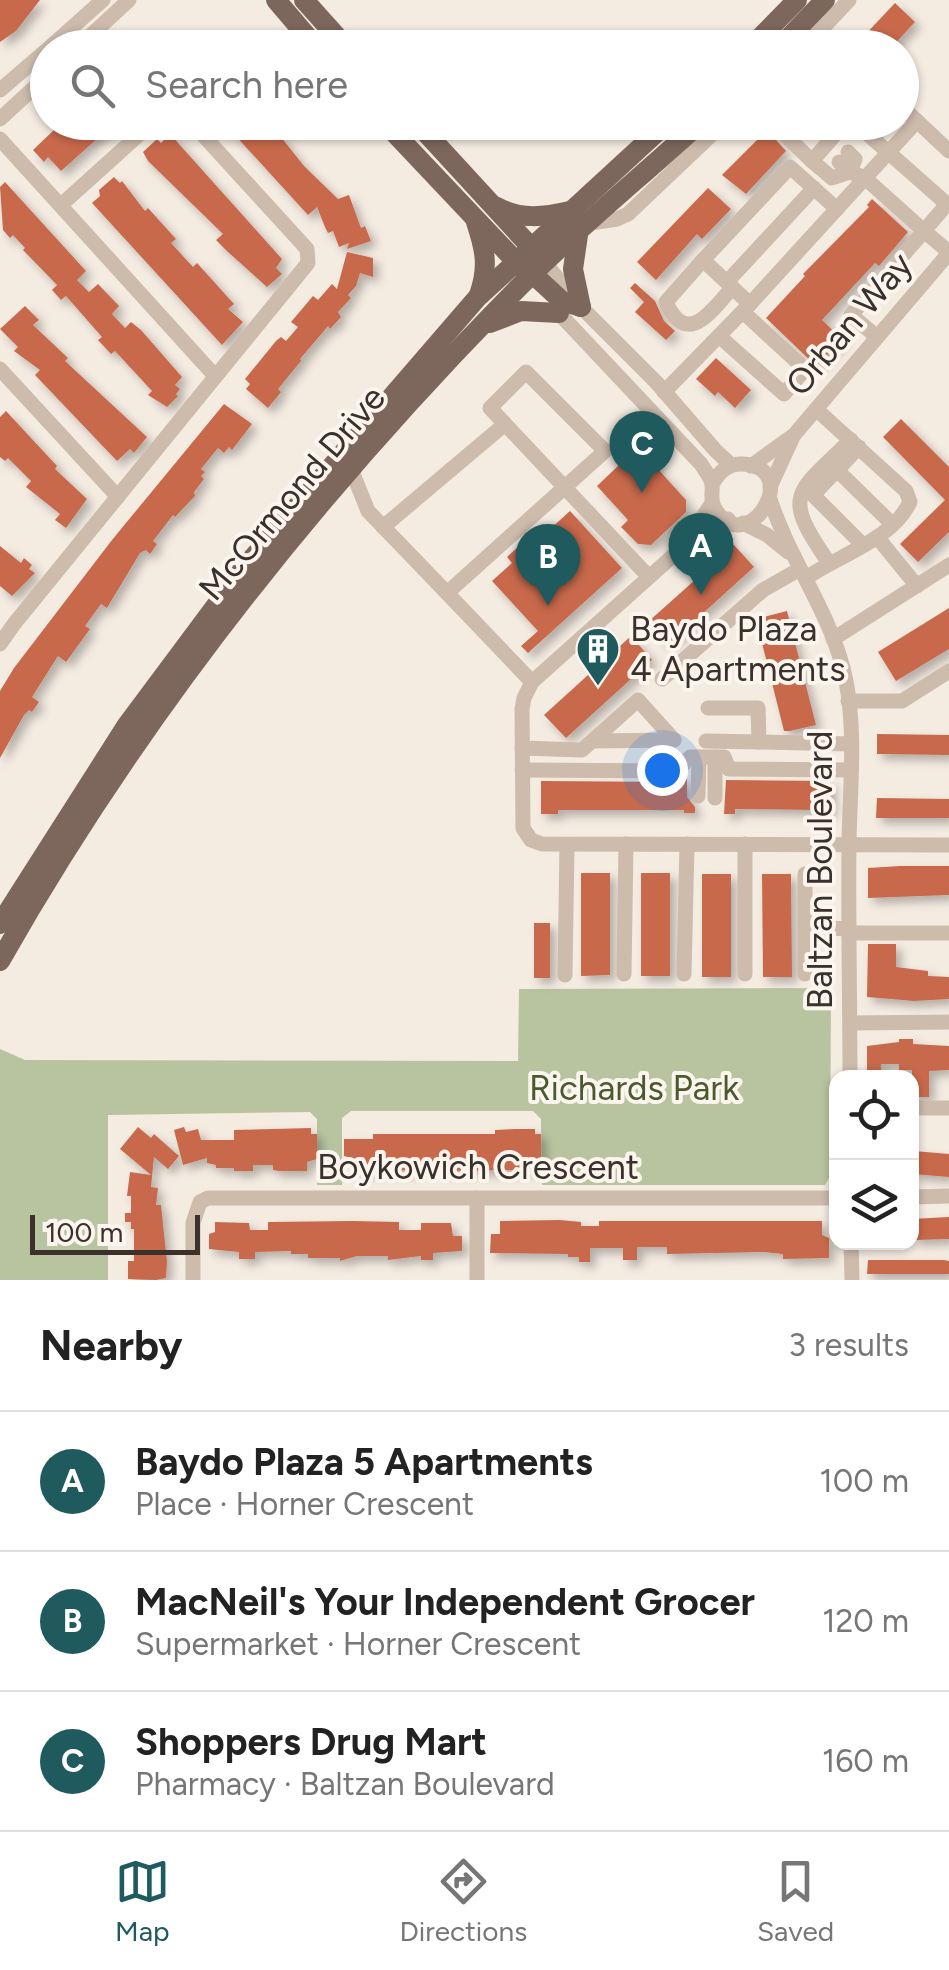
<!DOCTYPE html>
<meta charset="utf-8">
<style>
:root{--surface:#fff;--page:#f2f2f2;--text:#222;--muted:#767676;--line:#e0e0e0;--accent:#1f5a5e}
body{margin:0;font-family:Figtree,sans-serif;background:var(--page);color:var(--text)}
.controls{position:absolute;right:30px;bottom:30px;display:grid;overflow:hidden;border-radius:20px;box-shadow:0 2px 8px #0004}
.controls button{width:90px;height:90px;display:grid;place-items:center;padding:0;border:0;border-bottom:2px solid var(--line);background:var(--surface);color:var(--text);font:50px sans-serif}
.scale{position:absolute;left:30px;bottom:25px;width:170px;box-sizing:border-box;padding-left:10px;border:5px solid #3b302b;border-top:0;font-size:28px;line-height:35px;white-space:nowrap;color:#3b302b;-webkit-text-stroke:8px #fbf5ee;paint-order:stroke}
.you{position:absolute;left:662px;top:770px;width:35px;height:35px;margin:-25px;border:8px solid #fff;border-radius:50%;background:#1a73e8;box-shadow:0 0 0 15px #1a73e833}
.badge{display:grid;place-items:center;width:65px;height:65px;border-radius:50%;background:var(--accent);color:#fff;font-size:32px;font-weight:700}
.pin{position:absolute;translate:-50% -82px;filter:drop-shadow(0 2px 5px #0008)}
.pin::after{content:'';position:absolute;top:52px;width:35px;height:30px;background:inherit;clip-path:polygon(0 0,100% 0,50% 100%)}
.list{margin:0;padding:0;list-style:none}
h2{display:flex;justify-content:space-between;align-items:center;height:130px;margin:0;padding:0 40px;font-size:42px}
h2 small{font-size:32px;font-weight:400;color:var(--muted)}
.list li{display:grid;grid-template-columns:65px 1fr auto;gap:30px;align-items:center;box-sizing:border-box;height:140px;padding:0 40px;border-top:2px solid var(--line)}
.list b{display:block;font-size:38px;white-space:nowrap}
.list p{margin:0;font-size:32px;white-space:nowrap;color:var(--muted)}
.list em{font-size:32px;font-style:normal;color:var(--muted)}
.icon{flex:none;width:55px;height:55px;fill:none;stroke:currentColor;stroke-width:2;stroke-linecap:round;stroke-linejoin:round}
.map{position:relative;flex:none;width:949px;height:1280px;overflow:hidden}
.search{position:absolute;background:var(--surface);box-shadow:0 2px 8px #0004;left:30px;right:30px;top:30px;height:110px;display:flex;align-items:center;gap:25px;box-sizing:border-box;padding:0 35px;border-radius:55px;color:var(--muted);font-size:38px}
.sheet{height:550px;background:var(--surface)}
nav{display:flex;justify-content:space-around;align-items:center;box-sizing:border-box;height:140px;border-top:2px solid var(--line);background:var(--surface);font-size:28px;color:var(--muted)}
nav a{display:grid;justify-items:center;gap:5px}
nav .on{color:var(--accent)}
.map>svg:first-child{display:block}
</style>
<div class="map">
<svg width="949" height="1280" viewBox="0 0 949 1280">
<defs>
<filter id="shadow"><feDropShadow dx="5.5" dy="5.5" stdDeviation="5" flood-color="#0004"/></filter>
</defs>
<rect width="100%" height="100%" fill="#f4ebe1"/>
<path fill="#b8c4a0" d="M831 988 830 1176 825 1185H542L541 1119 533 1111H351L342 1118V1185H317V1119L310 1112 108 1115V1280H0V1049L25 1060 518 1061 519 989Z"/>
<g fill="#c8694b" filter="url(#shadow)">
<path d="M0 0H40L16 31 0 42Z"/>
<path d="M895 3 915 22 891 48H873L862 38Z"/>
<path d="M73 122H116L61 171 48 157 44 162 33 150 56 128 58 130Z"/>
<path d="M223 122H264L275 135 277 132 304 166 338 199 349 195 361 228 365 226 371 241 347 249 349 243 339 247 333 231 328 233 325 227 317 207 308 215Z"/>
<path d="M767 130 786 151 746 194 722 175Z"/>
<path d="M170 134 282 259 276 268 282 274 267 287 228 252 216 240 223 234 148 161 143 152 157 139 161 143Z"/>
<path d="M114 177 120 183 122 181 145 211 148 208 176 239 171 243 193 267 197 263 234 304 228 309 243 322 222 345 92 203 100 196 99 190Z"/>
<path d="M5 182 86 271 77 280 89 292 98 284 119 306 112 314 125 328 131 322 141 330 182 377 175 385 180 389 176 394 178 396 167 407 148 395 152 391 140 378 115 351 111 354 98 340 102 337 66 296 61 300 52 290 57 285 23 250 25 248 13 235 10 238 3 230 0 187Z"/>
<path d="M708 188 731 209 702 239 697 234 656 280 637 262Z"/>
<path d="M872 199 908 232 879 266 875 263 822 320 842 339 816 366 766 318 805 276 803 274 869 207 867 205Z"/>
<path d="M347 252 373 258V277L360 273 356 286 348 295 351 298 338 312 341 317 330 329 328 326 300 359 301 361 278 389 281 392 268 408 246 389 250 384 245 379 276 341 281 337 286 341 298 327 291 322 313 296 318 300 332 284 337 289Z"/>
<path d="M635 283 655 301 664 321 675 331 666 340 635 312 644 302 630 288Z"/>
<path d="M25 306 39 320 33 325 68 358 65 361 147 437 134 453 130 449 117 461 35 375 40 370 14 351 18 347 0 329Z"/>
<path d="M716 358 751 390 735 408 718 392 715 396 696 379Z"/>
<path d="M224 404 252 424 232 450 229 447 224 453 218 448 201 469 205 472 201 476 204 479 194 492 195 496 175 517 173 515 153 541 157 544 150 554 146 550 140 553 107 608 101 604 85 626 90 629 66 662 58 656 32 697 39 702 32 712 29 710 24 715 0 758V691L14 668 112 540Z"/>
<path d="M6 411 57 466 55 469 87 499 66 528 55 520 60 514 26 487 31 481 8 458 5 461 0 457V417Z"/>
<path d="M901 419 949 467V532L918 562 900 544 945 500 883 437Z"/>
<path d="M638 447 686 500V512L651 545 638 544 621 527 628 520 597 486Z"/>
<path d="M570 511 622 568 528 653 521 646 538 631 492 581 512 563 507 557 543 524 549 530Z"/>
<path d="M734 545 754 567 668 645 648 622Z"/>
<path d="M0 546 21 563 24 558 32 565 29 569 35 573 12 596 0 586Z"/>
<path d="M949 608V649L896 681 878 652Z"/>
<path d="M787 611 816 725 790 731H784L756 619Z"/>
<path d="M631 636 652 660 566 738 544 715Z"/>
<path d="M877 734 949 735V755L877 754Z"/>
<path d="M687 776V797L695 807V813H684V810H558V814H541V781L677 782Z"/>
<path d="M726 780 831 781 830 813H820V810L735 809V814H724Z"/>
<path d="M877 798 949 799V818H876Z"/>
<path d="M900 866H949V895L868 898V868Z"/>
<path d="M581 873H610V975L581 976Z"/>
<rect x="641" y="873" width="29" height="103"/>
<rect x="702" y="874" width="29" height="103"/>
<path d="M762 874H791L792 977H763Z"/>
<rect x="534" y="923" width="16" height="55"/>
<path d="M868 944H896V967L928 971V976L949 977V999L914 1001 867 997Z"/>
<path d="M899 1039H913V1044L949 1046V1070L929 1071V1097H912V1070H899V1064H881V1076L867 1077V1046L899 1042Z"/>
<path d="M138 1127 151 1138 154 1134 179 1156 168 1169 154 1157 151 1187 158 1188 156 1205H161L167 1262 166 1278 156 1280 128 1279V1261H134V1229H131V1222H125V1213H131V1196H127L130 1172 151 1175 120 1149Z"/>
<path d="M184 1127 186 1132 198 1129 201 1140H234V1130L311 1128V1134H317V1159L307 1162V1171H279L273 1170V1165H253V1171H234V1168H216V1165L207 1163V1158L183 1165 174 1130Z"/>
<path d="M515 1129H535V1134H541V1162L531 1164V1170L441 1171V1166H418V1170L358 1171 351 1170 352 1158 344 1156V1139H373V1134H495V1130Z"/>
<path d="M914 1151 949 1154V1177L912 1174Z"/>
<path d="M949 1217V1239L914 1240 912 1219Z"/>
<path d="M560 1220 581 1222V1226H599V1221H822V1235L829 1238V1258L783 1259V1254L764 1252 667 1254V1247H637V1260H623V1248H590V1262H579V1257H568V1254L490 1253 491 1234H500V1221Z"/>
<path d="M353 1221 399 1222V1230H421V1223H451L453 1236H462V1251L433 1253V1260H421V1256L388 1260V1256H357L340 1261V1258H308V1254H291V1251L255 1252V1259H239V1252L209 1249V1234L215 1232V1222L249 1223 250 1230H268V1222Z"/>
<path d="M868 1260H944L949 1261V1274H867Z"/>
</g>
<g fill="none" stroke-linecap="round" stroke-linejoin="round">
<g stroke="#cdbbac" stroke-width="15">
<path d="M821 32 838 48"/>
<path d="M49 48 103 0"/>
<path d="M77 48 129 0"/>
<path d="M804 48 849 0"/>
<path d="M0 90 48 49"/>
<path d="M902 107 949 151"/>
<path d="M0 119 48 75"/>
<path d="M791 122 784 134 812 161"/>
<path d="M846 122 812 161 832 178 850 172 855 159 848 152"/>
<path d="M0 139 215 376"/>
<path d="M839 162 850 172 865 178 924 231 947 204 854 122"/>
<path d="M61 205 153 122"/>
<path d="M591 223 617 219 628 214 725 122"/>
<path d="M703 260 790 167 837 209"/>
<path d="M545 263 581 307 657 383 715 450 731 465"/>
<path d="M727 282 814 188"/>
<path d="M750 304 917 121"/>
<path d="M554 308 701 464C704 469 711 478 712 484 713 492 710 499 714 507 746 564 806 467 742 464 727 463 718 473 712 485"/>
<path d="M719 336 784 394 805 369 743 312"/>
<path d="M877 337 851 315 924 231 949 252"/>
<path d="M0 369 118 497"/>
<path d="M664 392 750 304 703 260 666 302C687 349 712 310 732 288"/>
<path d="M859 447 813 495 863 545"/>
<path d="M751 466 794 435 949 253"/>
<path d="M351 469 368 511 447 593"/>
<path d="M837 470 892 524"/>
<path d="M770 487 792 439"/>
<path d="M770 499C790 562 833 615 846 681 856 733 850 788 849 841 848 920 850 999 850 1078"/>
<path d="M728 519 685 545 532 682 524 698 522 709 523 828 531 840 542 844 949 845"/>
<path d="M743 523 767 535 788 552"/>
<path d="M383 527 505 424"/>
<path d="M877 537 917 586"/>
<path d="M687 541 712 503"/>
<path d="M829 563C781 494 795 494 851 440"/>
<path d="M806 578C839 555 892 540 910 502L906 491 816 409"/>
<path d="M833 639 949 565"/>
<path d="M0 644 14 624 308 263 307 249 191 122"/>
<path d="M662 679 763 590 800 569"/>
<path d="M532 682 447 593 605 451 526 372 490 408 649 577"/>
<path d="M848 701H902L949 671"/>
<path d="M593 741 674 740"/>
<path d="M706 741 759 742 758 708H708"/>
<path d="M759 742 851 744"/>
<path d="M522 748 582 750 638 700 674 740"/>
<path d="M715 757V798"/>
<path d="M522 770 677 771 690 757H724L729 769 851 770"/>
<path d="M698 796 699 757"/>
<path d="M745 844V974"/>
<path d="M805 927 850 929"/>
<path d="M850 933H949"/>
<path d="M624 974 626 844"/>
<path d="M684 974 687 844"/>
<path d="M805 974V874"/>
<path d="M565 975 567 845"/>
<path d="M850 1023 949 1022"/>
<path d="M912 1108H949"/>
<path d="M912 1197 949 1196"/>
<path d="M477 1198V1280"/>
<path d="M851 1242 852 1280"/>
<path d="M193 1280V1223L200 1202 208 1198H836"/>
</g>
<g stroke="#7d675c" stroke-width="20">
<path d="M276 0 317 48"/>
<path d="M304 0 347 48"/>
<path d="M750 48 797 0"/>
<path d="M779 48 825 0"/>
<path d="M384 122 524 270"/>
<path d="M416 122 540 257"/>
<path d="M497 207C521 220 544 217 570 211"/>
<path d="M476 222C485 249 489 267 479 295"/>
<path d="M578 235 573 269 581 307"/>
<path d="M523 265 562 301 581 307"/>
<path d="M490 323 521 311 559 313"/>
<path d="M0 924 127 725 244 568 477 298 668 122"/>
<path d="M0 961C140 714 321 487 521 285 578 228 642 176 701 122"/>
</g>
</g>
<defs>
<symbol id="building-pin" viewBox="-11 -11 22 30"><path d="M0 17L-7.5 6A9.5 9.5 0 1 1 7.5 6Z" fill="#1f5a5e" stroke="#fbf5ee"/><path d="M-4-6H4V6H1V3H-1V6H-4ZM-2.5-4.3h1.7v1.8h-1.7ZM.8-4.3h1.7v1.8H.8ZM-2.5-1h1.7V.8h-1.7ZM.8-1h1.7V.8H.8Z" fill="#fff"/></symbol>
</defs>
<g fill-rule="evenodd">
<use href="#building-pin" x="573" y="624" width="50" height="68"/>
</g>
<g text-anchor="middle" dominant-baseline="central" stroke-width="8" stroke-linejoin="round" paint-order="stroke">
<g font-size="35" fill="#3b302b" stroke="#fbf5ee">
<text transform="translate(849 324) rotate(-50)">Orban Way</text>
<text transform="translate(292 493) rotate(-50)">McOrmond Drive</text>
<text transform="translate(820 870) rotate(-90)">Baltzan Boulevard</text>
<text x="478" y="1167">Boykowich Crescent</text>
</g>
<g font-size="35" fill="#3b302b" stroke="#fbf5ee" text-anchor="start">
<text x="630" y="629">Baydo Plaza<tspan x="630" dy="40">4 Apartments</tspan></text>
</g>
<g font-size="35" fill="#4a5a2e" stroke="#fbf5ee">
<text x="634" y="1088">Richards Park</text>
</g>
</g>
</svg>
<div class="controls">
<button><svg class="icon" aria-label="locate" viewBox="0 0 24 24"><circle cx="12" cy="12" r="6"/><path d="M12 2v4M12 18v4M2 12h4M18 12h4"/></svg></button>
<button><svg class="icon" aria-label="layers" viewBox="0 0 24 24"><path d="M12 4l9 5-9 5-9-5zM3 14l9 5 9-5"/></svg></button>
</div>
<div class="scale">100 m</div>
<div class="you"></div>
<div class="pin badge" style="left:701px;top:595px">A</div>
<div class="pin badge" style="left:548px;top:606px">B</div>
<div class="pin badge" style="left:642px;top:493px">C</div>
<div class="search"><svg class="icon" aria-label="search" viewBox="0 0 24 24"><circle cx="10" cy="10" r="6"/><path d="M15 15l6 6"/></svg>Search here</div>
</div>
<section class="sheet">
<h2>Nearby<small>3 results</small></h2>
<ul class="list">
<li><span class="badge">A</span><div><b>Baydo Plaza 5 Apartments</b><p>Place · Horner Crescent</p></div><em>100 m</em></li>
<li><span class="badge">B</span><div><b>MacNeil's Your Independent Grocer</b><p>Supermarket · Horner Crescent</p></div><em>120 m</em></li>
<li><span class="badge">C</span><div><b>Shoppers Drug Mart</b><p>Pharmacy · Baltzan Boulevard</p></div><em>160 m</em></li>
</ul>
</section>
<nav>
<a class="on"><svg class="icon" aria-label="map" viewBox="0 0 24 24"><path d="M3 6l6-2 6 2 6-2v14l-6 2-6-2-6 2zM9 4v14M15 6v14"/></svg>Map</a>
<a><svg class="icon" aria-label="directions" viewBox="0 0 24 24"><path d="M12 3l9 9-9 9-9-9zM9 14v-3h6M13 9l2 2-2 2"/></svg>Directions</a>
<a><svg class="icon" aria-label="saved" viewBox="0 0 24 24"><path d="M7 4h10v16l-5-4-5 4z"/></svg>Saved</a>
</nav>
